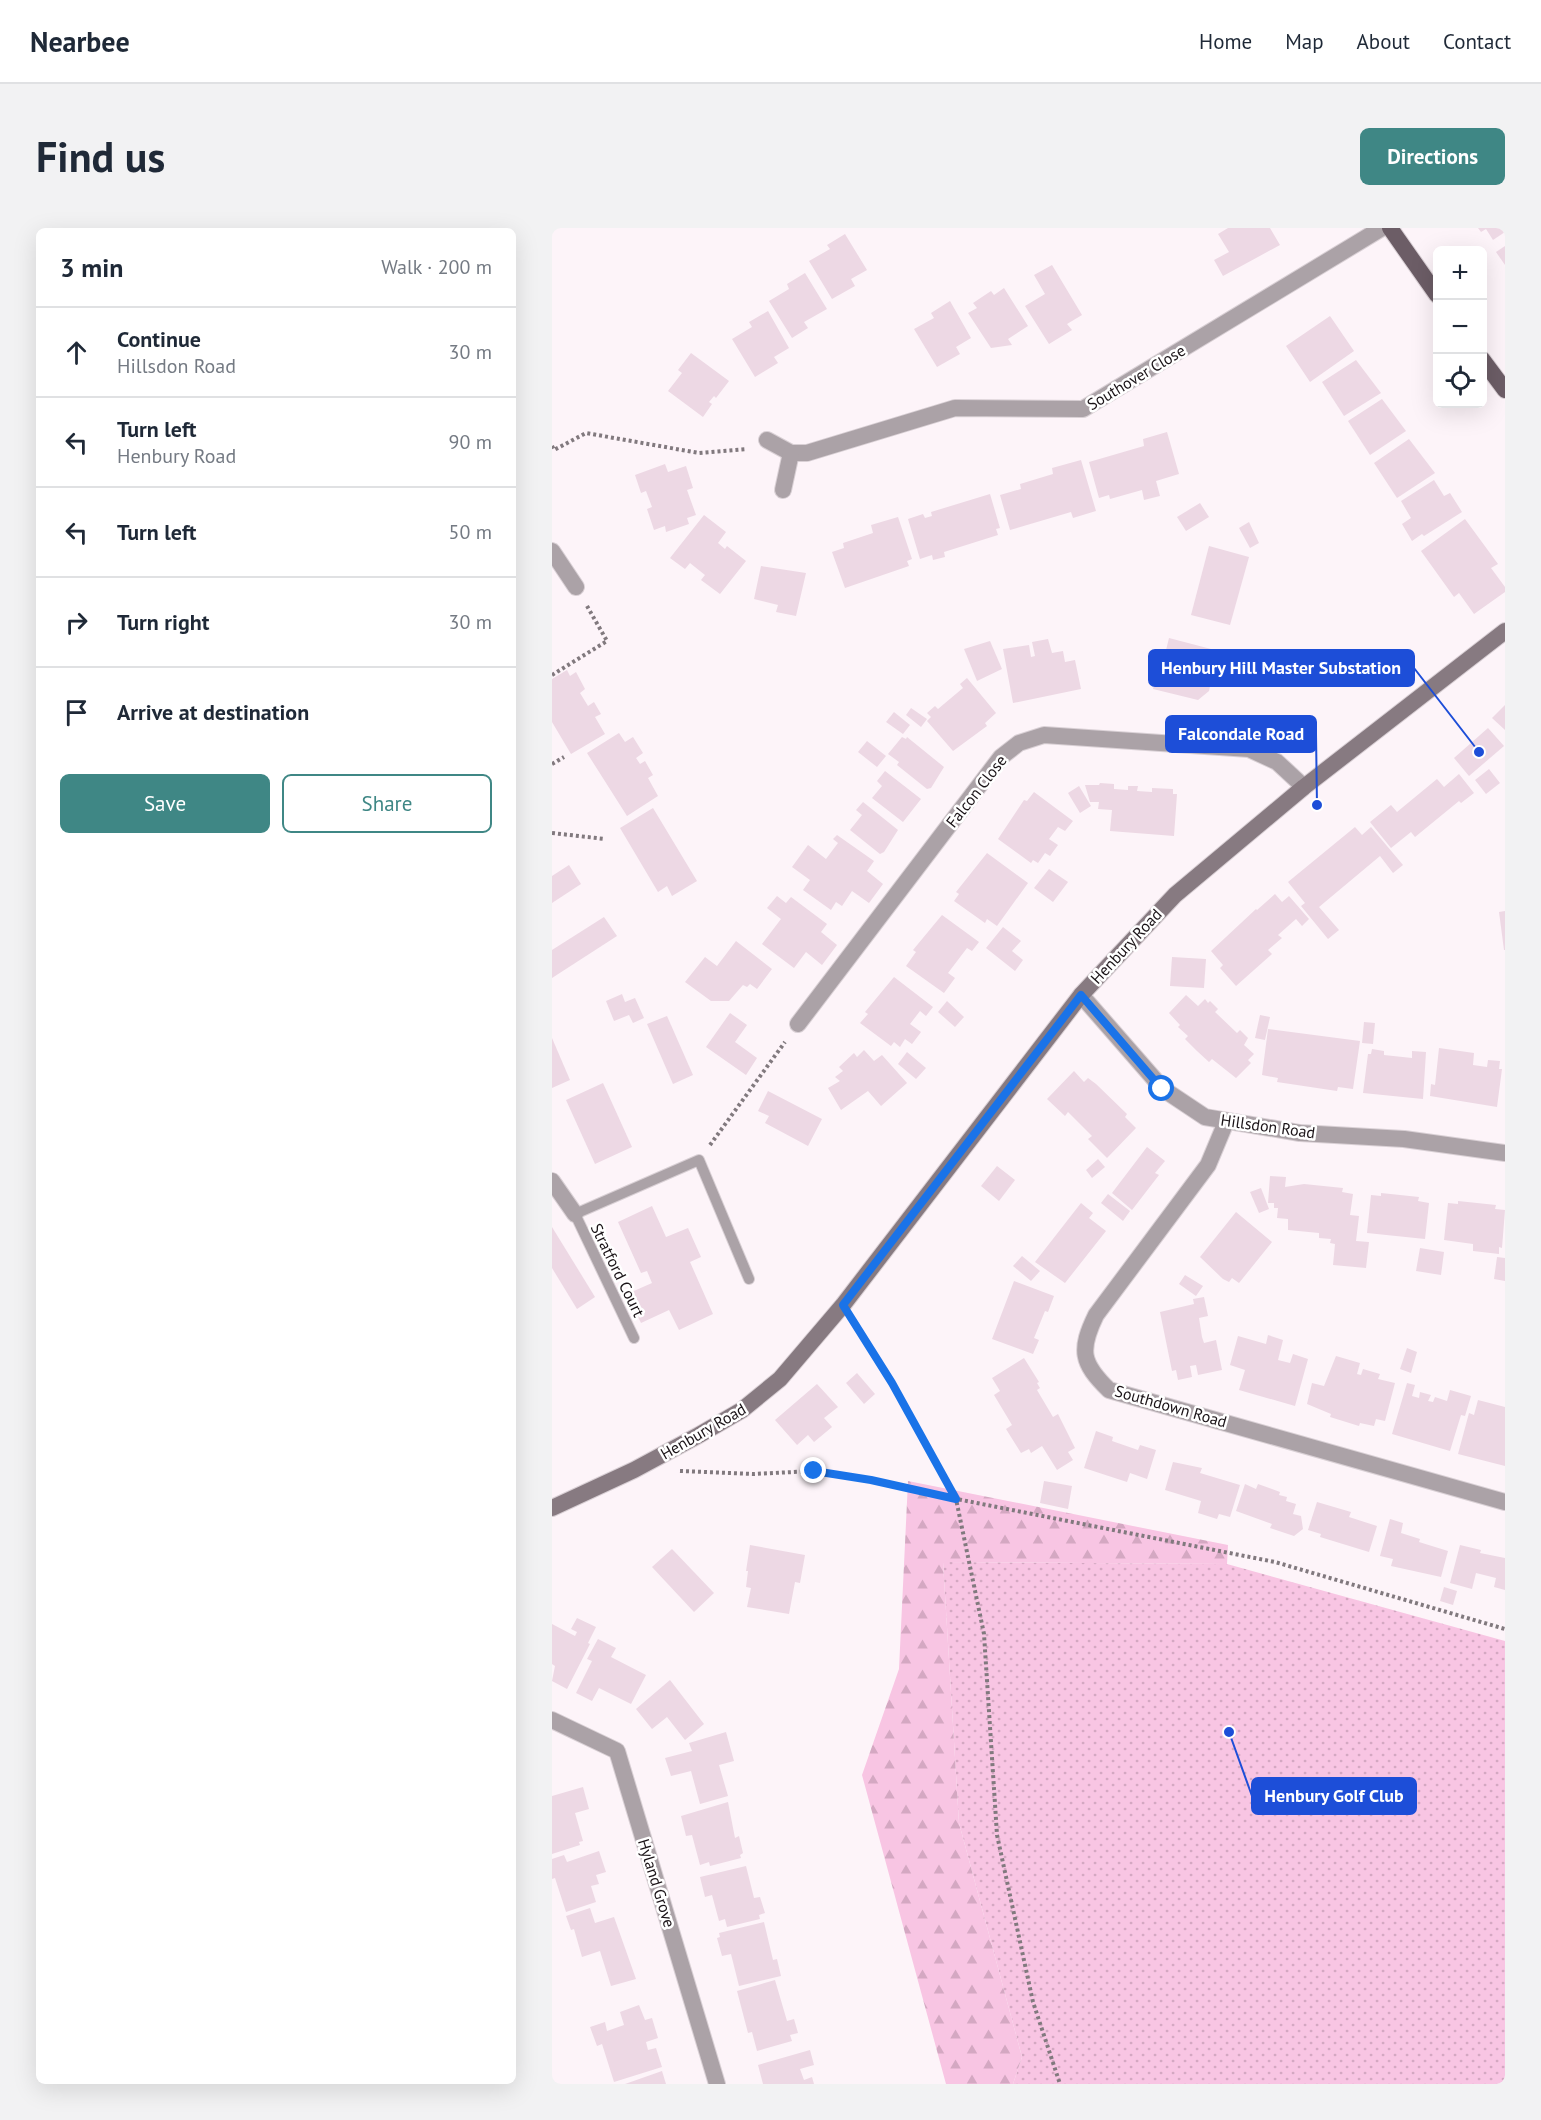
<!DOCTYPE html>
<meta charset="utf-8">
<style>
:root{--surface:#fff;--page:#f2f2f3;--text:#1f2937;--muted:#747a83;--line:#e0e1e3;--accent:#3f8785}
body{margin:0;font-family:"PT Sans",sans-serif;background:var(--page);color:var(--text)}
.controls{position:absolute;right:18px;top:18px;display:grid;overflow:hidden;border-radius:9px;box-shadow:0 6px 24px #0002}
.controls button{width:54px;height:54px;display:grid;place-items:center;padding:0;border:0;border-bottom:2px solid var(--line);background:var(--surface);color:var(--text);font:30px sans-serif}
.stop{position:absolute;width:18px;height:18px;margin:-14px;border:4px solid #1a73e8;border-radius:50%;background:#fff}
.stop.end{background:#1a73e8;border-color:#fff;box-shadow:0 2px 6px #0008}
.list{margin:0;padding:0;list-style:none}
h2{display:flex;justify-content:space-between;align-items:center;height:78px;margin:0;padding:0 24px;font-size:26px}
h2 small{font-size:20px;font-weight:400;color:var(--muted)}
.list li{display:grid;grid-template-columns:39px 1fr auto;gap:18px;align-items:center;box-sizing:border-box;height:90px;padding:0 24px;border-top:2px solid var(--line)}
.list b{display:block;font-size:22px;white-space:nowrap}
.list p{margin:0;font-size:20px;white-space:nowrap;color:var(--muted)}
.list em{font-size:20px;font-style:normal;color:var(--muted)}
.actions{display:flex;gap:12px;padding:18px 24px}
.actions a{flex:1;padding:14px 0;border:2px solid var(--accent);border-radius:9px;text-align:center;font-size:21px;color:var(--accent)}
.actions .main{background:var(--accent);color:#fff}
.icon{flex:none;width:33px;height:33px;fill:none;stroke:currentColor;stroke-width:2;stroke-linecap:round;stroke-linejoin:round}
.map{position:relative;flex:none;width:953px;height:1856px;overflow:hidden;border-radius:9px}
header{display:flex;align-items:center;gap:36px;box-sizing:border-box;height:84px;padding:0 30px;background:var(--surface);border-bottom:2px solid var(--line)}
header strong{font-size:28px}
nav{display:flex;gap:33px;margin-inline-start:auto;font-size:21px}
.intro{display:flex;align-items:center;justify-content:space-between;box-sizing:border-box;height:144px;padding:0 36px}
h1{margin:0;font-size:42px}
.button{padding:15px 27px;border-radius:9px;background:var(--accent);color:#fff;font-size:21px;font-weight:700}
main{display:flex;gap:36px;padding:0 36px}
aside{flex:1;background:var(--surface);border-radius:9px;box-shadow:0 6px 24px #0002}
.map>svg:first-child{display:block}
</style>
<header>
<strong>Nearbee</strong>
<nav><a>Home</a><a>Map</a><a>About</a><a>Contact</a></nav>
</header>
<div class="intro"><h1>Find us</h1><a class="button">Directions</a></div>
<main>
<aside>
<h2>3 min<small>Walk · 200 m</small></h2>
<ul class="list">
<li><svg class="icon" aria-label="ahead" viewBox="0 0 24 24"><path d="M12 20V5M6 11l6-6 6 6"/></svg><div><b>Continue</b><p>Hillsdon Road</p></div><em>30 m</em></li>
<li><svg class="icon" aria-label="left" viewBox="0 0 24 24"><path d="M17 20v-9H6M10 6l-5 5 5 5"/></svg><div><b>Turn left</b><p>Henbury Road</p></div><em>90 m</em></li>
<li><svg class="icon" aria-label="left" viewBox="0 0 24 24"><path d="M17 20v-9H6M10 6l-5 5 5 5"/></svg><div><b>Turn left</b></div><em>50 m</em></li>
<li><svg class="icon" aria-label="right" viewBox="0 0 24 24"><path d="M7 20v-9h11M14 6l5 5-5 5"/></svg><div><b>Turn right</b></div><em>30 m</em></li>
<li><svg class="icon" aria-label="arrive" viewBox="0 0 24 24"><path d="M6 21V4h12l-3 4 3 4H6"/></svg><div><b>Arrive at destination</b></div></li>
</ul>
<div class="actions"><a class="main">Save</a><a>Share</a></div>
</aside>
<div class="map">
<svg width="953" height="1856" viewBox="0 0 953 1856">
<defs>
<pattern id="grass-dots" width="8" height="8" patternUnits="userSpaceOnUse" patternTransform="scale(1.5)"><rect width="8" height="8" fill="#f8c5e3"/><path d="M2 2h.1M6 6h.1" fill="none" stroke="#d4a8c2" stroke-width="1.8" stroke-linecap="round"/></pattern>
<pattern id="forest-firs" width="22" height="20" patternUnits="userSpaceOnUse" patternTransform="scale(1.5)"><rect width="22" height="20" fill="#f8c5e3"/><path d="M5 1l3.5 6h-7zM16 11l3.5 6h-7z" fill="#d4a8c2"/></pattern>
</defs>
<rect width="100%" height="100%" fill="#fdf4f9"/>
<path fill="url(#grass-dots)" d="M391 1334 675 1336 953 1413V1856H461L470 1829 407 1595Z"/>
<path fill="url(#forest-firs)" d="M356 1253 676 1317 675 1336 391 1334 407 1595 470 1829 461 1856H394L310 1547 347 1441Z"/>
<g fill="#edd8e4">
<path d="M676 0H718L728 17 671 48 662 32 677 24 666 6Z"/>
<path d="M926 0H953V4L941 12 934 1 929 4Z"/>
<path d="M293 6 315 42 299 51 303 58 280 71 257 33 278 21 275 17Z"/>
<path d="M953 18V37L944 24Z"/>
<path d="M500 37 530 87 515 96 520 102 497 116 473 78 493 66 482 47Z"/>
<path d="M253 45 275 81 252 94 256 100 240 110 217 73 237 61 235 56Z"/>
<path d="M452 60 476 98 456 111 460 117 439 120 416 85 425 80 421 75 439 63 442 67Z"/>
<path d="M398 73 419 110 404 119 408 126 385 139 362 101 382 90 379 85Z"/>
<path d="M216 83 237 120 222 129 226 135 203 149 180 111 200 99 197 94Z"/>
<path d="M778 88 802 123 758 154 734 118Z"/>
<path d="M139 125 177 153 164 170 162 168 157 174 160 176 151 189 116 163 130 145 126 142Z"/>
<path d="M804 132 829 165 792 188 770 154Z"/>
<path d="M830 171 854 203 818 227 796 193Z"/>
<path d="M615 204 627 246 604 253 608 268 592 272 590 262 558 271 557 267 547 270 537 234 592 218 591 211Z"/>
<path d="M857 211 883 245 845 270 822 235Z"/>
<path d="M529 232 544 283 521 290 519 284 458 302 448 267 469 261 468 256 501 246 500 240Z"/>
<path d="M113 236 116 244 134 238 141 260 135 262 144 287 135 290 137 296 114 304 113 298 102 302 95 281 100 279 94 263 89 265 83 247Z"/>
<path d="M882 252 892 268 898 265 910 284 872 308 870 306 860 313 850 296 859 290 849 273Z"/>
<path d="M438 266 448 300 444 301 446 307 392 324 393 329 381 332 380 327 368 331 356 291 371 286 373 290 380 288 379 284Z"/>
<path d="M648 275 657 289 634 303 625 289Z"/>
<path d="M152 287 174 304 166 315 173 321 175 318 194 333 168 366 149 352 153 347 138 335 133 341 118 330Z"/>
<path d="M346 289 360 331 355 333 357 338 293 360 280 324 292 320 291 315 321 305 319 297Z"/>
<path d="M913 291 946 336 939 340 953 359V364L922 386 907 365 902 369 869 323Z"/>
<path d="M697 294 707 315 698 320 687 300Z"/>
<path d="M657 318 697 329 678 397 639 387Z"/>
<path d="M209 338 254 345 244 388 224 384 226 377 202 371Z"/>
<path d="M617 410 659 421 655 440 660 449 657 463 646 472 601 461 611 421 614 422Z"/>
<path d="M496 411 500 425 511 423 513 434 523 432 529 461 461 475 451 421 477 417 479 429 483 428 480 414Z"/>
<path d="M438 413 450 441 425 453 412 421Z"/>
<path d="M15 442 18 448 24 444 33 461 28 465 36 478 42 474 49 486 43 489 53 506 19 526 0 494V451Z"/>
<path d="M415 450 444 485 433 495 435 498 401 523 375 493 379 489 375 485 383 478 386 481 411 460 408 456Z"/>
<path d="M953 477V502L940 490Z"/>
<path d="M359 480 375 491 369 499 354 487Z"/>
<path d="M342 484 358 497 351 506 334 494Z"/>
<path d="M936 500 952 518 917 548 902 530Z"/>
<path d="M67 505 73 514 81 509 91 525 84 530 88 536 93 533 101 547 96 550 106 568 75 588 35 525Z"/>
<path d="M350 509 354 511 355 509 392 539 379 560 375 561 345 537 347 534 336 526Z"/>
<path d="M315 513 334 528 325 539 306 524Z"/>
<path d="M937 541 948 555 934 566 923 552Z"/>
<path d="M333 543 369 571 351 594 320 570 330 558 325 553Z"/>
<path d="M907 546 922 565 909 575 907 573 863 609 859 604 839 620 818 594 839 577 845 584 885 551 892 559Z"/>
<path d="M548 555 562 556V561L576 562V558H586L585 563 600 564V560L621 561V566H625L622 608 558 603 560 582 546 581 547 574H538L533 557H547Z"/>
<path d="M527 558 539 578 528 585 516 565Z"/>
<path d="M482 564 521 593 513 603 506 599 497 611 506 617 498 628 493 625 486 635 481 632 479 635 446 611 472 572 475 573Z"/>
<path d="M311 574 346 602 332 624 328 626 298 602 310 587 304 582Z"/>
<path d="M101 580 145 653 120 668 115 658 106 664 68 600Z"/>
<path d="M803 599 810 607 819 599 851 637 841 645 828 628 767 679 787 702 776 711 749 678 753 675 736 654Z"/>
<path d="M285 607 322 633 315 643 331 656 317 675 300 663 290 678 284 674 279 682 251 662 258 652 240 639 256 617 274 631 286 615 281 611Z"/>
<path d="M435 625 476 655 445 698 435 691 433 695 402 673 407 666 404 664Z"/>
<path d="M17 637 29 656 0 675V648Z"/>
<path d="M497 641 516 654 501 674 482 660Z"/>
<path d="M723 666 730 674 737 668 757 691 750 698 744 691 726 707 730 710 716 722 720 726 684 758 668 740 671 737 659 723 704 681 705 682Z"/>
<path d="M225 668 234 675 239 669 275 696 269 704 285 717 270 737 254 724 242 740 210 716 229 691 215 680Z"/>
<path d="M953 683V722H952L947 684Z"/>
<path d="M390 687 427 714 420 723 415 720 396 745 403 750 392 765 354 738 364 724 361 722Z"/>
<path d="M52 689 65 708 0 750V722Z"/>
<path d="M451 699 469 713 460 723 471 732 463 743 434 720Z"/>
<path d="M184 713 220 741 205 761 198 756 195 759 191 757 177 773H159L133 754 153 729 165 738Z"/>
<path d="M620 729 654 731 652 760 618 758Z"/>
<path d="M342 749 381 779 374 788 368 783 358 796 369 804 360 816 353 811 348 819 342 814 339 818 308 795 316 786 313 784Z"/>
<path d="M70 766 73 774 83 770 92 790 81 795 77 787 62 793 54 773Z"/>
<path d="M634 767 646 778 653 771 656 775 658 773 666 781 663 784 685 805 688 802 696 810 692 817 702 826 696 832 699 835 684 850 660 831 657 834 645 823 633 811 636 808 626 799 628 797 617 785Z"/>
<path d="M395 773 412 789 403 799 386 784Z"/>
<path d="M178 785 195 797 183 814 205 830 194 847 154 819Z"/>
<path d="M708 787 718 789 713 812 703 810Z"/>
<path d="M115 788 141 847 121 856 95 796Z"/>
<path d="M812 794 823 795 821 816 810 815Z"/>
<path d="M716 801 808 813 801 861 786 859 785 863 725 854 726 850 710 847Z"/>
<path d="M0 810 18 852 0 860Z"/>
<path d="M887 820 922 825 921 837 935 839 936 832 948 833 947 841H950L945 879 878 868 879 856 883 857Z"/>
<path d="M820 821 832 823V827L860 830V823L874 824 871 871 811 865 816 826H819Z"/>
<path d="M312 822 322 833 330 827 355 855 329 878 316 863 289 882 276 860 288 853 283 849 291 843 287 839 302 825 305 829Z"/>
<path d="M355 824 374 840 364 851 346 836Z"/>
<path d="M522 843 532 854 536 850 544 856 575 886 573 889 584 900 555 930 536 911 540 908 516 884 513 888 495 871Z"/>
<path d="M51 855 80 919 43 936 14 872Z"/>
<path d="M216 863 270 891 256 918 213 895 217 888 206 883Z"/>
<path d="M595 919 613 933 603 945 607 947 580 982 560 965Z"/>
<path d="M546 931 553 939 540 950 534 942Z"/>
<path d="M445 938 463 952 447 973 429 958Z"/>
<path d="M718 948 734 949 733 959 752 956 791 960 790 964 801 966 798 987 807 988 804 1013 817 1014 814 1040 781 1037 783 1016 778 1015 779 1011 767 1010V1005L736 1002V991L725 990 726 980H722V975H716Z"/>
<path d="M709 960 717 981 707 985 698 964Z"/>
<path d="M829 965 867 969 866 973 877 975 873 1011 815 1005 819 967 829 968Z"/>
<path d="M556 966 578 983 571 993 549 975Z"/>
<path d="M906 973 944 977 943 981 953 982 950 1020 947 1019V1026L921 1023V1016L892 1012 896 975 906 976Z"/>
<path d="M529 975 541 985 537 990 554 1003 513 1055 483 1034Z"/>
<path d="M100 978 114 1009 136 1000 149 1029 138 1034 161 1086 127 1102 117 1082 89 1095 75 1066 100 1055 95 1043 89 1045 66 994Z"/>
<path d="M684 984 720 1014 687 1055 680 1050 677 1054 671 1051 648 1029Z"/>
<path d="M0 999 43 1069 25 1081 0 1040Z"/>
<path d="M868 1020 892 1024 889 1047 864 1043Z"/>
<path d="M470 1028 488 1043 479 1053 461 1038Z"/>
<path d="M945 1029 953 1030V1053L942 1051Z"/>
<path d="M633 1047 651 1058 644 1068 627 1056Z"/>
<path d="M462 1053 502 1068 496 1084 493 1083 482 1110 487 1112 481 1126 440 1111Z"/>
<path d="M652 1069 656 1088 647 1090 650 1109 652 1115 664 1112 670 1142 646 1147 644 1137 638 1138 640 1149 626 1152 624 1142 620 1143 608 1084 642 1076 641 1071Z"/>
<path d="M716 1107 731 1112 726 1132 738 1135 741 1126 756 1131 743 1178 687 1162 693 1142 678 1137 686 1108 714 1116Z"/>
<path d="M855 1120 865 1124 859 1145 848 1141Z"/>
<path d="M784 1128 808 1135 805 1146 809 1147 811 1141 828 1146 826 1151 843 1155 833 1193 824 1191 822 1198 808 1195 807 1198 778 1189 779 1186 755 1176 760 1155 772 1158Z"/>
<path d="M472 1130 487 1154 485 1155 488 1160 485 1162 501 1189 506 1186 523 1220 516 1224 521 1232 505 1242 490 1218 479 1225 477 1221 469 1225 454 1201 460 1197 442 1167 448 1163 440 1150Z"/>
<path d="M305 1145 323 1166 312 1176 294 1155Z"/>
<path d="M855 1155 863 1157 860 1168 867 1170 868 1164 879 1167 876 1173 881 1174 883 1169 895 1173 898 1162 919 1168 913 1188 909 1187 898 1223 840 1206Z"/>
<path d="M265 1156 286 1179 272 1190 280 1199 262 1214 256 1207 245 1217 223 1192Z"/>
<path d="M926 1172 953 1179V1238L906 1226 917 1185 922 1187Z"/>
<path d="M544 1203 561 1209 560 1213 586 1222 588 1217 604 1222 595 1251 578 1245 575 1254 532 1240Z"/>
<path d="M621 1234 650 1240 648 1245 688 1257 678 1289 667 1286 665 1291 646 1285 649 1273 613 1262Z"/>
<path d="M492 1253 520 1258 516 1281 488 1275Z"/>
<path d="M693 1256 704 1261 706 1256 728 1264 727 1267 735 1269 734 1273 744 1276 741 1286 749 1288 751 1301 742 1308 718 1300 720 1296 684 1283Z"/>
<path d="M765 1274 799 1284 797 1289 825 1298 817 1324 768 1309 769 1306 756 1302Z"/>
<path d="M838 1291 851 1295 849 1305 868 1311 867 1314 896 1323 889 1349 839 1338 841 1331 828 1328Z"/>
<path d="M198 1317 253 1327 248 1355 243 1354 237 1386 195 1379 199 1360 194 1359 196 1343H194Z"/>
<path d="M908 1317 929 1322 928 1325 953 1330V1362L942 1359 944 1350 924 1345 920 1361 898 1355Z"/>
<path d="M120 1321 162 1365 142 1384 100 1339Z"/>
<path d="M892 1359 905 1363 901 1377 888 1373Z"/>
<path d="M25 1390 44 1399 36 1415 38 1416 15 1461 0 1453 3 1438 0 1436V1396L23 1408 25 1404 19 1401Z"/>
<path d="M46 1411 64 1420 59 1429 94 1447 79 1476 47 1460 40 1473 24 1465 40 1433 35 1431Z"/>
<path d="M118 1452 152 1496 133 1512 115 1489 100 1501 84 1481Z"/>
<path d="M174 1504 182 1533 167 1537 176 1568 148 1576 139 1543 119 1548 113 1530 140 1523 137 1515Z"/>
<path d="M31 1559 37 1581 23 1585 31 1613 27 1614 28 1617 0 1626V1568Z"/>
<path d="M176 1574 183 1610 187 1608 191 1625 188 1627 189 1630 158 1638 157 1634 148 1637 140 1607 134 1608 129 1588Z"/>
<path d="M47 1623 54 1644 44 1647 47 1656 39 1658 44 1674 14 1684 3 1650 0 1651V1631L12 1627 15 1634Z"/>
<path d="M194 1638 202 1670 208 1669 213 1685 207 1687 208 1691 175 1699 173 1691 167 1693 160 1667 153 1669 148 1649Z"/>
<path d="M38 1680 43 1695 62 1689 84 1751 59 1758 48 1723 30 1729 22 1701 19 1702 14 1688Z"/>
<path d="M212 1694 221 1732 225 1731 229 1748 187 1758 179 1726 170 1728 165 1710 168 1709 167 1705Z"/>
<path d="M223 1752 235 1793 242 1791 246 1805 238 1807 240 1813 205 1823 200 1804 196 1805 185 1763Z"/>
<path d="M87 1777 93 1792 100 1790 106 1810 94 1814 96 1822 104 1820 110 1839 62 1854 50 1816 45 1818 38 1799 53 1794 55 1803 72 1797 68 1784Z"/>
<path d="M258 1822 262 1837 248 1841 252 1852 260 1849 262 1856H211L206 1837Z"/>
<path d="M110 1843 114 1856H73Z"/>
</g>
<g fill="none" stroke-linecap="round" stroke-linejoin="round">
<defs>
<path id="service" d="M82 1110 23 986 147 932 197 1051"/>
<g id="minor">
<path d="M215 212 239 225H255L403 180 531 181 830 0"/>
<path d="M231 262 239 225"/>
<path d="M0 323 24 359"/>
<path d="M529 767 611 861 653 889 748 905 852 911 953 925"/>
<path d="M246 796 449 529 467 515 492 507 697 521 725 534 752 559"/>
<path d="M674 894 656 937 544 1087C527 1122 529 1135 557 1162L953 1274"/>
<path d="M0 953 23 986"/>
<path d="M0 1492 65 1523 165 1856"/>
</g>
<path id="secondary" d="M0 1280 82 1242 147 1207 190 1182 228 1151 291 1077 529 767 623 667 752 559 953 403"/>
<g id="primary">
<path d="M838 0 885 67"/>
<path d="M930 131 953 162"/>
</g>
</defs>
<use href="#service" stroke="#d9d0d5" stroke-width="12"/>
<use href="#minor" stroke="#d9d0d5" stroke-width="18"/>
<use href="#secondary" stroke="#d9d0d5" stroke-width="18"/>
<use href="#primary" stroke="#d9d0d5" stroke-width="18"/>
<g stroke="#81797e" stroke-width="4" stroke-dasharray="3 3" stroke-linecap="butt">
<path d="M0 218 2 222 34 205 147 225 195 221"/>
<path d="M0 447 55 413 35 378"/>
<path d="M0 536 12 529"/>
<path d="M0 605 53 611"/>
<path d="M158 917 233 814"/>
<path d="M304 1097 341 1155 404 1271 432 1406 445 1607 481 1774 508 1856"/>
<path d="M128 1243 201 1246 262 1243 319 1252 349 1260 723 1334 953 1401"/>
</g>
<use href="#service" stroke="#aba2a7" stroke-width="10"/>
<use href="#minor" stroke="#aba2a7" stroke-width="16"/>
<use href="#secondary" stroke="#877a81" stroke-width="16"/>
<use href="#primary" stroke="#6c5d66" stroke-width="16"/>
</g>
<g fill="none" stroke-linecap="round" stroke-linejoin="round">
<path stroke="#1a73e8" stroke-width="8" d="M262 1243 319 1252 404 1271 340 1155 291 1077 529 767 610 861"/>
</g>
<g text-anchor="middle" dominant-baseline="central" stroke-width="5" stroke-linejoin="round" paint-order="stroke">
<g font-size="16" fill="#1a1317" stroke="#fff">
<text transform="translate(584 149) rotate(-31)">Southover Close</text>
<text transform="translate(424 563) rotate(-52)">Falcon Close</text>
<text transform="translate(574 718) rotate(-47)">Henbury Road</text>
<text transform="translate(716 898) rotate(8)">Hillsdon Road</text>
<text transform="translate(66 1042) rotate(64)">Stratford Court</text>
<text transform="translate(619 1178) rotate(16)">Southdown Road</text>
<text transform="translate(151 1203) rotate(-30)">Henbury Road</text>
<text transform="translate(105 1655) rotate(73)">Hyland Grove</text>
</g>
</g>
<path fill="none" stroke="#1d4ed8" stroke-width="2" d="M927 524L862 440M765 577L764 506M677 1504L700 1568"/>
<g fill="#1d4ed8" stroke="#fff" stroke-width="2">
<circle cx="927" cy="524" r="6"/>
<circle cx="765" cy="577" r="6"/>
<circle cx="677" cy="1504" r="6"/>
</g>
<g fill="#1d4ed8" stroke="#1d4ed8" stroke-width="2">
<rect x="597" y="422" width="265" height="36" rx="6"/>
<rect x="614" y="488" width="150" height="36" rx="6"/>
<rect x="700" y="1550" width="164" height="36" rx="6"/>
</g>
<g font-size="18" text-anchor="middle" font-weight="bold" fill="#fff">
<text x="729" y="446">Henbury Hill Master Substation</text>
<text x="689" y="512">Falcondale Road</text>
<text x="782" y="1574">Henbury Golf Club</text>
</g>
</svg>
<div class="controls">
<button>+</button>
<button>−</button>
<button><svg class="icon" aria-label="locate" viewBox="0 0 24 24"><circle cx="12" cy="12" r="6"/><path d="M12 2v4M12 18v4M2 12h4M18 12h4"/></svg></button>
</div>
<div class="stop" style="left:610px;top:861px"></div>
<div class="stop end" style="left:262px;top:1243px"></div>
</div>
</main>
